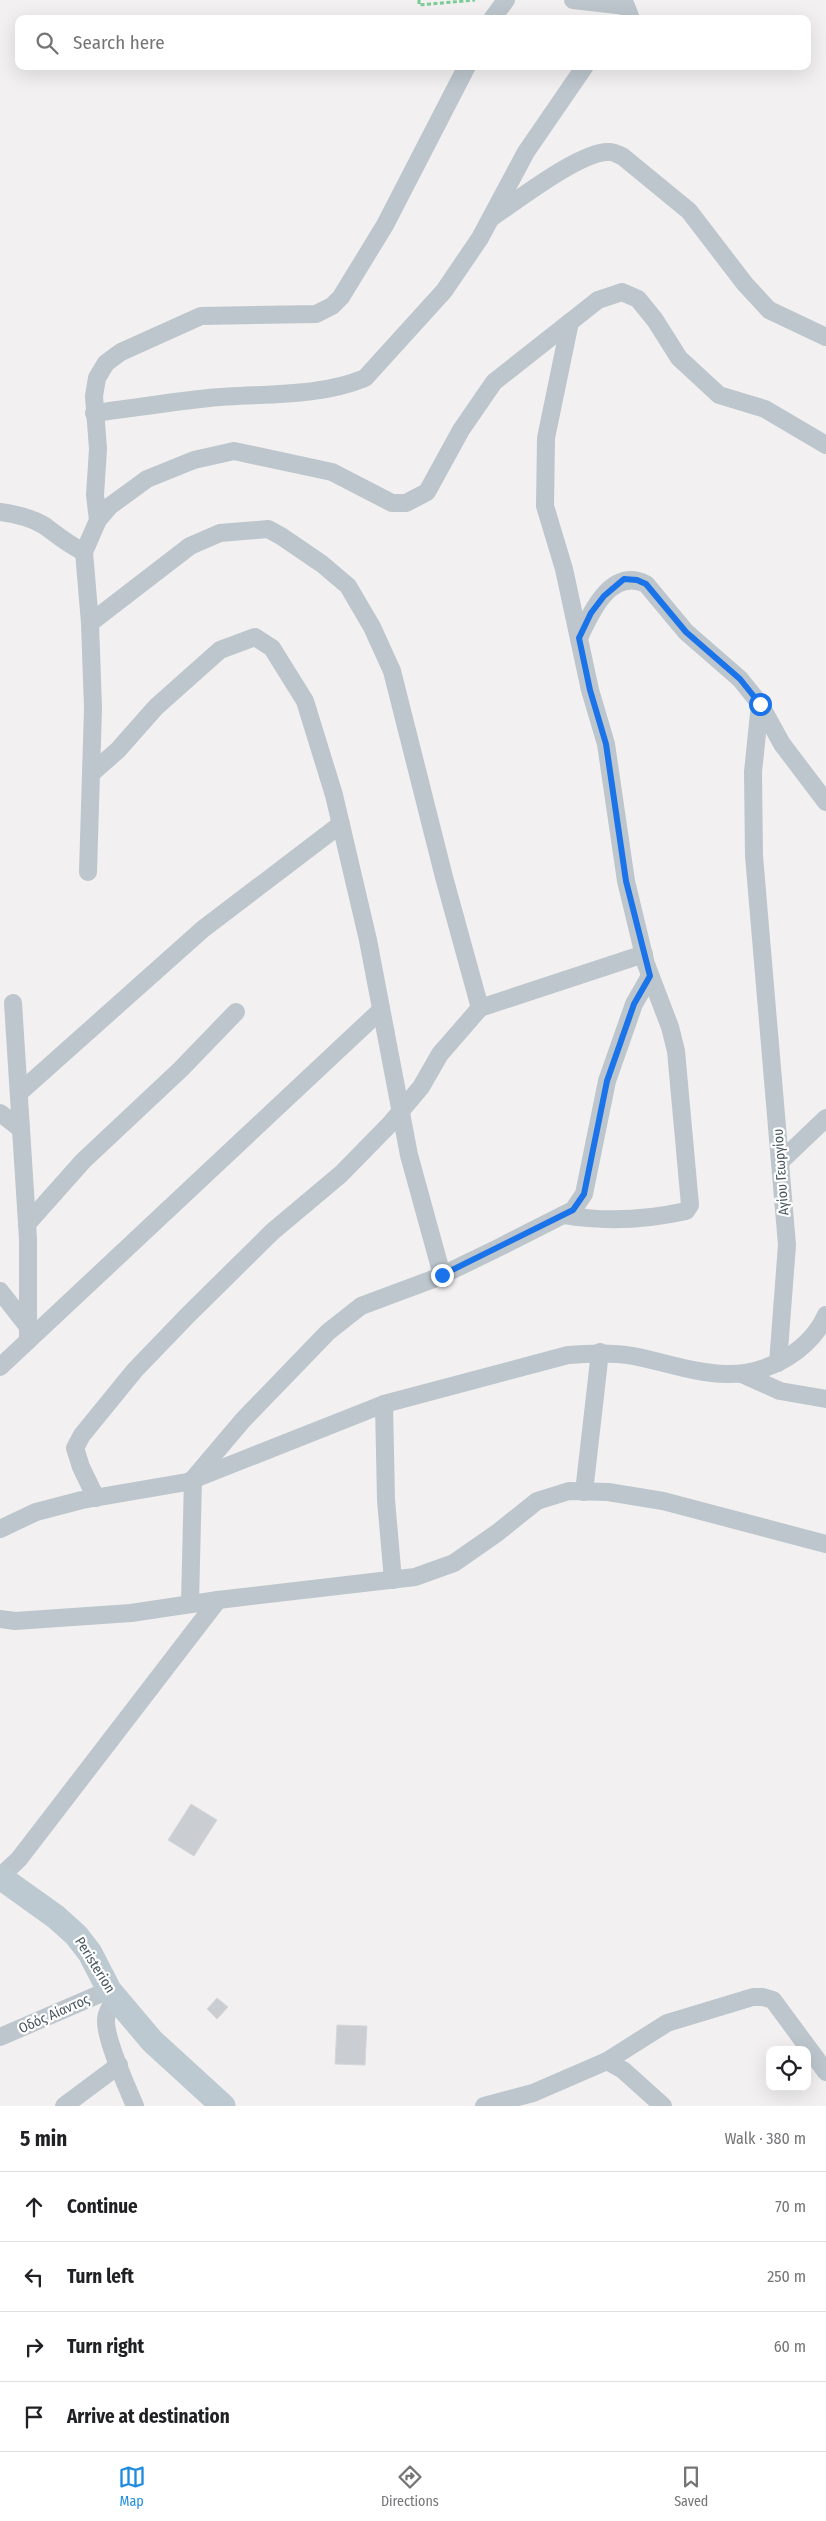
<!DOCTYPE html>
<meta charset="utf-8">
<style>
:root{--surface:#fff;--page:#f2f2f2;--text:#202124;--muted:#757577;--line:#e0e0e0;--accent:#1d8ce0}
body{margin:0;font-family:"Fira Sans Condensed",sans-serif;background:var(--page);color:var(--text)}
.controls{position:absolute;right:15px;bottom:15px;display:grid;overflow:hidden;border-radius:10px;box-shadow:0 5px 20px #0002}
.controls button{width:45px;height:45px;display:grid;place-items:center;padding:0;border:0;border-bottom:1px solid var(--line);background:var(--surface);color:var(--text);font:25px sans-serif}
.stop{position:absolute;width:15px;height:15px;margin:-11px;border:4px solid #1a73e8;border-radius:50%;background:#fff}
.stop.end{background:#1a73e8;border-color:#fff;box-shadow:0 1px 5px #0008}
.list{margin:0;padding:0;list-style:none}
h2{display:flex;justify-content:space-between;align-items:center;height:65px;margin:0;padding:0 20px;font-size:21px}
h2 small{font-size:16px;font-weight:400;color:var(--muted)}
.list li{display:grid;grid-template-columns:32px 1fr auto;gap:15px;align-items:center;box-sizing:border-box;height:70px;padding:0 20px;border-top:1px solid var(--line)}
.list b{display:block;font-size:19px;white-space:nowrap}
.list em{font-size:16px;font-style:normal;color:var(--muted)}
.icon{flex:none;width:28px;height:28px;fill:none;stroke:currentColor;stroke-width:2;stroke-linecap:round;stroke-linejoin:round}
.map{position:relative;flex:none;width:826px;height:2106px;overflow:hidden}
.search{position:absolute;background:var(--surface);box-shadow:0 5px 20px #0002;left:15px;right:15px;top:15px;height:55px;display:flex;align-items:center;gap:12px;box-sizing:border-box;padding:0 18px;border-radius:10px;color:var(--muted);font-size:19px}
.sheet{height:345px;background:var(--surface)}
nav{display:flex;justify-content:space-around;align-items:center;box-sizing:border-box;height:70px;border-top:1px solid var(--line);background:var(--surface);font-size:14px;color:var(--muted)}
nav a{display:grid;justify-items:center;gap:2px}
nav .on{color:var(--accent)}
.map>svg:first-child{display:block}
</style>
<div class="map">
<svg width="826" height="2106" viewBox="0 0 826 2106">
<rect width="100%" height="100%" fill="#f2f0f0"/>
<g fill="#caced2" stroke="#d4d7db">
<path d="M191 1804 217 1820 194 1856 168 1840Z"/>
<path d="M217 1998 228 2007 217 2019 207 2009Z"/>
<path d="M337 2025 367 2026 365 2065 335 2064Z"/>
</g>
<g fill="none" stroke-linecap="round" stroke-linejoin="round">
<path stroke="#79cc98" stroke-width="3" stroke-dasharray="4 2.5" stroke-linecap="butt" d="M419 0V5L475 0"/>
<g stroke="#bcc6cc" stroke-width="18">
<path d="M573 0 626 6 631 19"/>
<path d="M492 19 506 0"/>
<path d="M494 216C519 199 580 152 608 152 613 151 618 155 622 156L689 211 745 284 769 310 826 337"/>
<path d="M94 413C133 408 171 402 209 398 260 393 317 398 365 378L444 291 480 238 526 152 585 66"/>
<path d="M0 512C15 514 32 518 45 526 58 536 69 545 84 552"/>
<path d="M98 520 110 506 147 479 194 460 234 451 332 472 392 503H406L427 492 461 430 494 382 598 300 622 292 638 299 655 320 679 358 719 395 765 409 826 445"/>
<path d="M90 623 84 552 98 520 95 495 98 449 94 396 97 378 106 363 121 352 201 316 316 314 332 306 341 297 385 225 467 66"/>
<path d="M579 638C591 612 611 567 646 584L686 632 740 679 760 704"/>
<path d="M92 773 118 750 156 707 220 650 255 637 272 648 305 701 334 795 368 940 409 1155 442 1275"/>
<path d="M88 872 93 708 90 623 190 546 220 533 268 529 281 536 322 564 348 586 372 627 392 671 444 877 480 1008 644 954"/>
<path d="M13 1003 28 1239V1341"/>
<path d="M19 1093 203 929 341 824"/>
<path d="M0 1113 21 1129"/>
<path d="M780 1162 826 1118"/>
<path d="M563 1215C604 1222 646 1220 686 1211L690 1205 676 1051 670 1027 646 964 626 881 606 744 590 690 564 569 545 506 546 438 570 322"/>
<path d="M27 1224 83 1161 181 1069 236 1012"/>
<path d="M0 1291 29 1328"/>
<path d="M778 1363 787 1245 754 856 753 772 760 704 782 744 826 802"/>
<path d="M0 1367 381 1010"/>
<path d="M742 1374 780 1391 826 1399"/>
<path d="M384 1404 386 1500 393 1580"/>
<path d="M584 1492 600 1352"/>
<path d="M96 1498 81 1467 75 1448 82 1435 135 1370 188 1315 272 1232 341 1174 390 1124 421 1087 440 1054 480 1008"/>
<path d="M0 1529 36 1512 82 1500 187 1482 384 1404 568 1355C590 1353 611 1352 633 1356 689 1367 733 1390 788 1357 804 1347 818 1333 826 1315"/>
<path d="M190 1603 193 1479 243 1420 328 1332 361 1306 436 1278 498 1248 573 1210 584 1194 607 1081 634 1004 650 976"/>
<path d="M0 1619 15 1621 131 1613 218 1600 415 1577 454 1563 497 1533 537 1501 569 1491 608 1492 663 1501 826 1544"/>
<path d="M0 1877 19 1859 218 1600"/>
<path d="M116 1998C112 2005 106 2012 106 2020 105 2039 127 2087 135 2106"/>
<path d="M0 2037 109 1990"/>
<path d="M607 2061 623 2070 663 2106"/>
<path d="M64 2106 119 2065"/>
<path d="M484 2106 533 2093 607 2061 667 2023 753 1997H763L773 2000 826 2072"/>
</g>
<path stroke="#bcc9d1" stroke-width="25" d="M0 1877 56 1917 76 1935 90 1953 109 1990 152 2041 223 2106"/>
</g>
<g fill="none" stroke-linecap="round" stroke-linejoin="round">
<path stroke="#1a73e8" stroke-width="6" d="M442 1275 573 1210 584 1194 607 1081 634 1004 650 976 626 881 606 744 590 690 579 638 591 613 604 596 624 579 637 580 646 584 686 632 740 679 760 704"/>
</g>
<g text-anchor="middle" dominant-baseline="central" stroke-width="4.5" stroke-linejoin="round" paint-order="stroke">
<g font-size="14" fill="#48565d" stroke="#fff">
<text transform="translate(781 1172) rotate(-94)">Αγίου Γεωργίου</text>
<text transform="translate(95 1965) rotate(58)">Peristerion</text>
<text transform="translate(54 2014) rotate(-24)">Οδός Αίαντος</text>
</g>
</g>
</svg>
<div class="controls">
<button><svg class="icon" aria-label="locate" viewBox="0 0 24 24"><circle cx="12" cy="12" r="6"/><path d="M12 2v4M12 18v4M2 12h4M18 12h4"/></svg></button>
</div>
<div class="stop" style="left:760px;top:704px"></div>
<div class="stop end" style="left:442px;top:1275px"></div>
<div class="search"><svg class="icon" aria-label="search" viewBox="0 0 24 24"><circle cx="10" cy="10" r="6"/><path d="M15 15l6 6"/></svg>Search here</div>
</div>
<section class="sheet">
<h2>5 min<small>Walk · 380 m</small></h2>
<ul class="list">
<li><svg class="icon" aria-label="ahead" viewBox="0 0 24 24"><path d="M12 20V5M6 11l6-6 6 6"/></svg><div><b>Continue</b></div><em>70 m</em></li>
<li><svg class="icon" aria-label="left" viewBox="0 0 24 24"><path d="M17 20v-9H6M10 6l-5 5 5 5"/></svg><div><b>Turn left</b></div><em>250 m</em></li>
<li><svg class="icon" aria-label="right" viewBox="0 0 24 24"><path d="M7 20v-9h11M14 6l5 5-5 5"/></svg><div><b>Turn right</b></div><em>60 m</em></li>
<li><svg class="icon" aria-label="arrive" viewBox="0 0 24 24"><path d="M6 21V4h12l-3 4 3 4H6"/></svg><div><b>Arrive at destination</b></div></li>
</ul>
</section>
<nav>
<a class="on"><svg class="icon" aria-label="map" viewBox="0 0 24 24"><path d="M3 6l6-2 6 2 6-2v14l-6 2-6-2-6 2zM9 4v14M15 6v14"/></svg>Map</a>
<a><svg class="icon" aria-label="directions" viewBox="0 0 24 24"><path d="M12 3l9 9-9 9-9-9zM9 14v-3h6M13 9l2 2-2 2"/></svg>Directions</a>
<a><svg class="icon" aria-label="saved" viewBox="0 0 24 24"><path d="M7 4h10v16l-5-4-5 4z"/></svg>Saved</a>
</nav>
